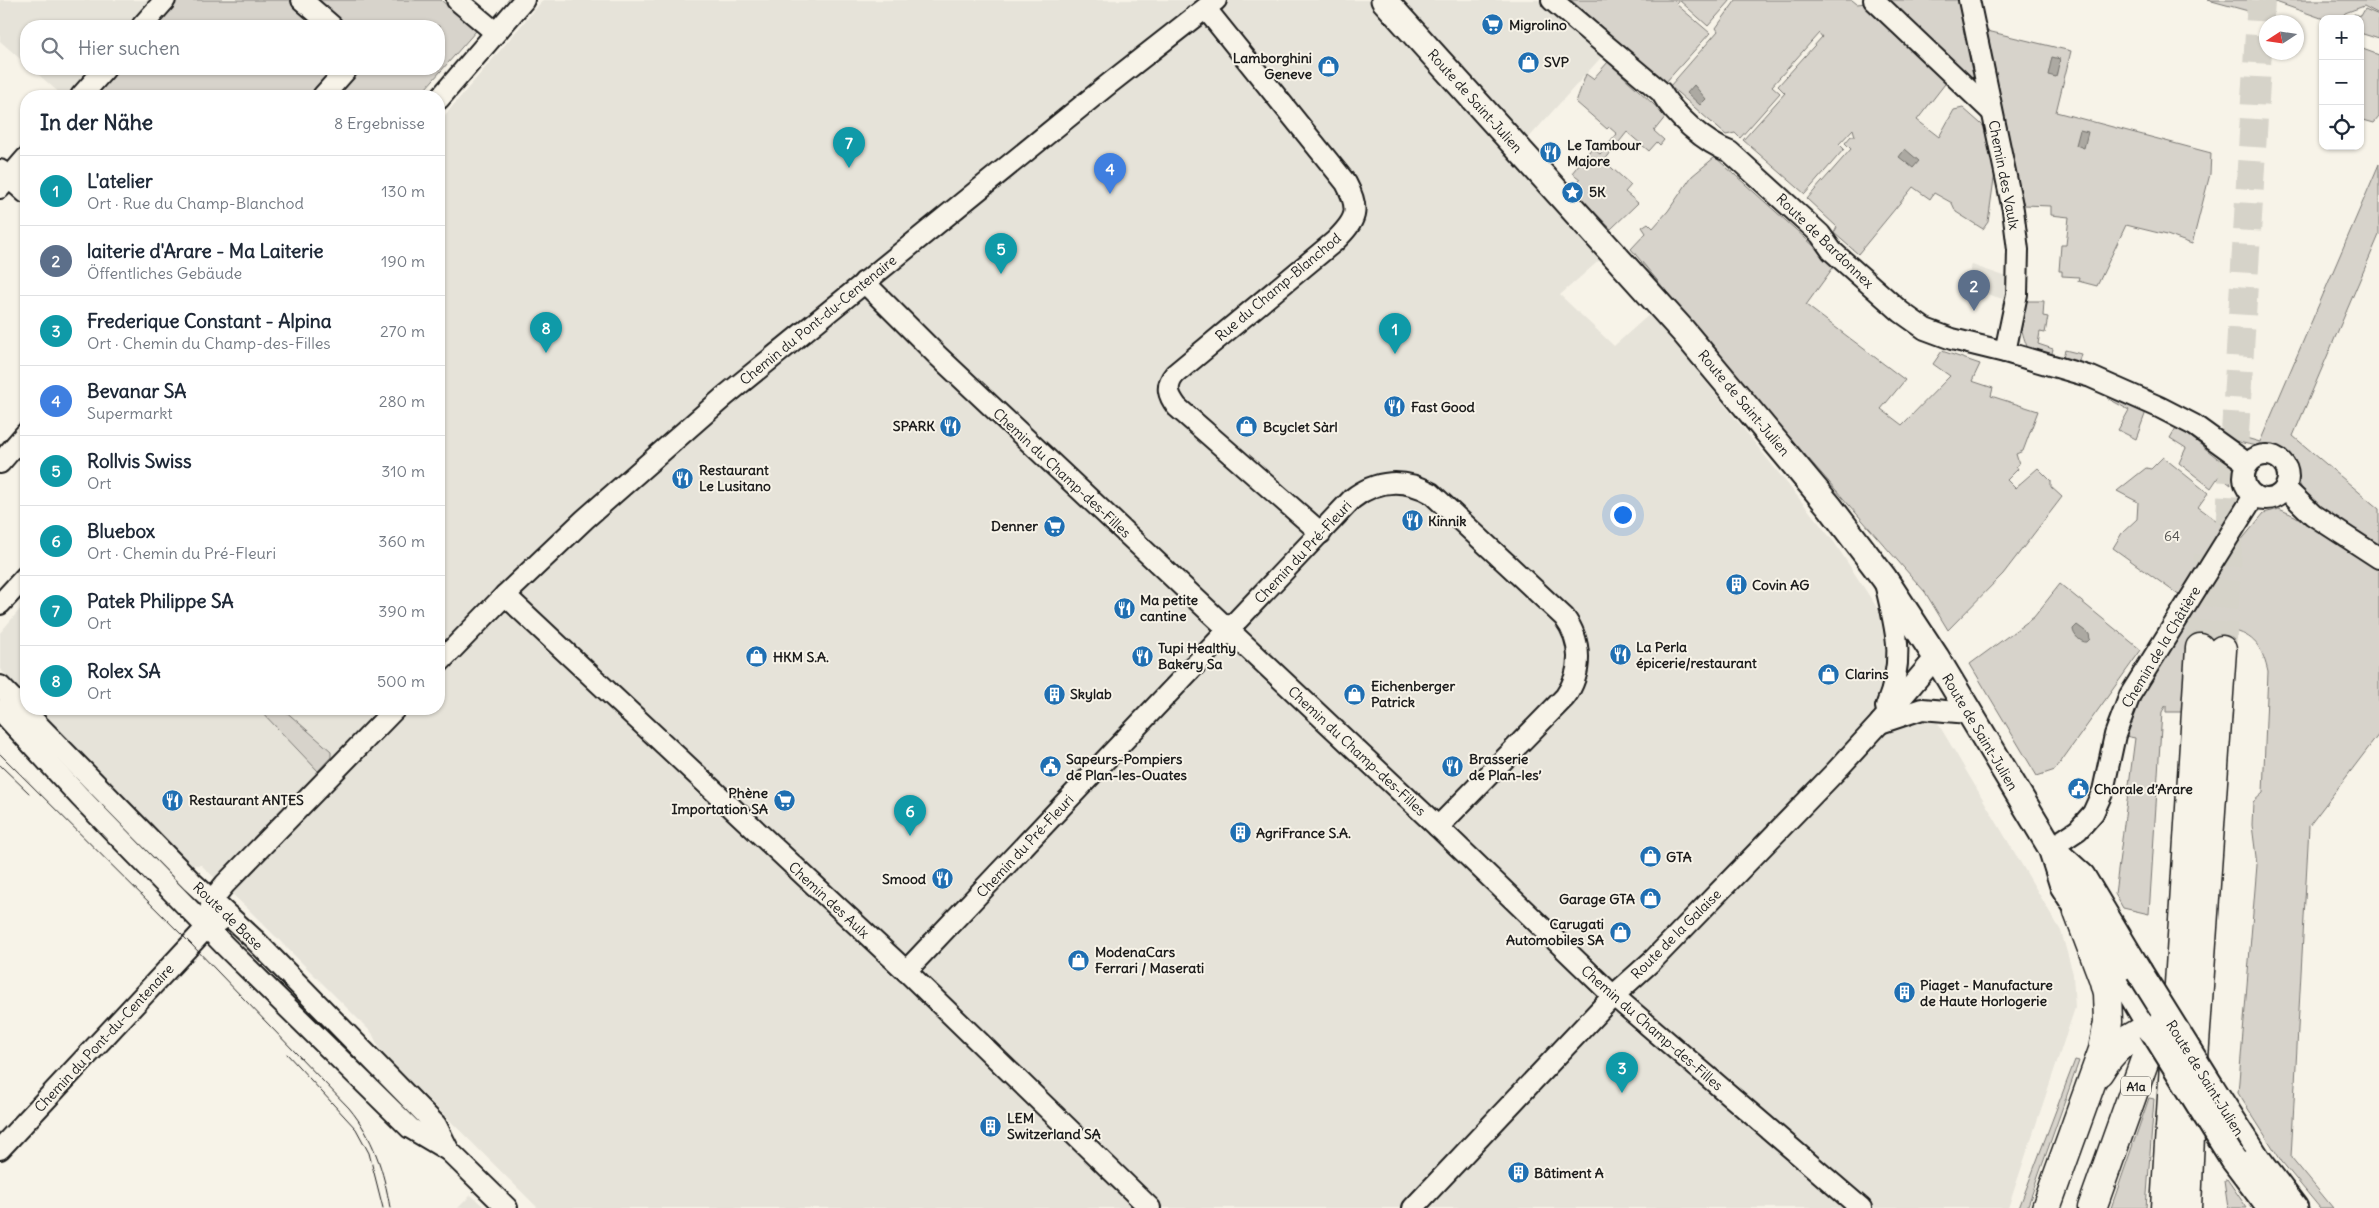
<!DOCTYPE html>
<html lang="de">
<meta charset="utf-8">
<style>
:root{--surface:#fff;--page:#f6f6f7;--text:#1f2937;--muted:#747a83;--line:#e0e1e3;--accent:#1f6fb2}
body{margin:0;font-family:Delius,sans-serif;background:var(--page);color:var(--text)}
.controls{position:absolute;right:15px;top:15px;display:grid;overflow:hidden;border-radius:10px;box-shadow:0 1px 4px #0004}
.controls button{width:45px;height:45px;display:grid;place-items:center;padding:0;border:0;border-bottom:1px solid var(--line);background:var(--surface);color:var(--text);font:25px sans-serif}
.compass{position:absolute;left:2259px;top:15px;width:45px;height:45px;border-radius:50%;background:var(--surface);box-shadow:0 1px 4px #0004;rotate:258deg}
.you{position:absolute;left:1622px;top:514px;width:18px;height:18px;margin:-12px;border:4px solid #fff;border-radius:50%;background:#1a73e8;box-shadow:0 0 0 8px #1a73e833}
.badge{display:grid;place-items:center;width:32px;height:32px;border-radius:50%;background:var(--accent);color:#fff;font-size:16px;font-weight:700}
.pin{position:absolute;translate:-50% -41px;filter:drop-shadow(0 1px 2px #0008)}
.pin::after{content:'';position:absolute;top:26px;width:18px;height:15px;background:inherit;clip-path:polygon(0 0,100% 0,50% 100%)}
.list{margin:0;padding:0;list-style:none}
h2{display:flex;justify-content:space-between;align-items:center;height:65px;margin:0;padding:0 20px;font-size:21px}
h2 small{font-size:16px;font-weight:400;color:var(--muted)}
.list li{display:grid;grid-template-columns:32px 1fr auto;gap:15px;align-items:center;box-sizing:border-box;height:70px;padding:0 20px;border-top:1px solid var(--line)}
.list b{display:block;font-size:19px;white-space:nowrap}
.list p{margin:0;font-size:16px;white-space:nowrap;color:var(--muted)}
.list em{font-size:16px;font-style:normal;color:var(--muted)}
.icon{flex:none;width:28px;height:28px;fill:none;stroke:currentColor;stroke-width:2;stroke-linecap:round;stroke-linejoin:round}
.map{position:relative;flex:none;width:2379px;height:1208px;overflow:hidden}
.search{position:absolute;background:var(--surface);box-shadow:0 1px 4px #0004;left:20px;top:20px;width:425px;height:55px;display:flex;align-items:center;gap:12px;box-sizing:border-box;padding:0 18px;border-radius:20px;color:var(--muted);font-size:19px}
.panel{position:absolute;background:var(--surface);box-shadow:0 1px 4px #0004;left:20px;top:90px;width:425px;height:625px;border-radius:20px}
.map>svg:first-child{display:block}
</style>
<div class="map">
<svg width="2379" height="1208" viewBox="0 0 2379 1208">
<rect width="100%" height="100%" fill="#f7f3e8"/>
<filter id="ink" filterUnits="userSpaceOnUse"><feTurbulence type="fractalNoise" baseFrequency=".02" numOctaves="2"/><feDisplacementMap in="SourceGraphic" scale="10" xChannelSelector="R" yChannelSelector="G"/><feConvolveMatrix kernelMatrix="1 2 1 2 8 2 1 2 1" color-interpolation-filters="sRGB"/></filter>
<g filter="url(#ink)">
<g fill="#e6e3d9">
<path d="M0 0H154L131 26H26V64L0 41Z"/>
<path d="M543 0H1539L1605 53 1516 152 1603 257 1560 295 1614 346 1651 313 1834 542 1887 623 1939 725 2061 931 2073 974 2075 1008 2008 1208H538L395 1066 380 1050 372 1033 246 907 201 865H191L39 709H439V122Z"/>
<path d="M32 69H95L71 96H63Z"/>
<path d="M1972 265 2007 277 2003 299 1964 287Z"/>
<path d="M26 602V696L0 669V633Z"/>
<path d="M471 1195 485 1208H458Z"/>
</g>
<g fill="#d7d3cb" stroke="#7a7874">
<path d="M173 0H441L476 31 419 96H90L114 69H439V26H151Z"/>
<path d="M1571 0H1679L1676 4 1710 33 1665 83Z"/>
<path d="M1679 0H1731L1708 26Z"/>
<path d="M1736 0H1852L1857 4 1867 3 1948 80 1917 120 1939 137 1954 110 1963 108 1989 131 1995 172 1988 222 1983 229 1956 212 1952 203 1934 193 1930 199 1913 187 1858 254 1834 233 1837 227 1807 199 1851 149 1845 143 1851 136H1855L1853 129 1839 144 1844 149 1805 194 1743 140 1785 93 1778 86 1822 37 1819 33 1772 86 1780 93 1740 138 1735 133 1726 135 1670 86 1718 31 1716 28Z"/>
<path d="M1882 0H1963L1982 92Z"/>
<path d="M2208 0H2252V12Z"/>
<path d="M2270 0H2379V14L2364 6 2345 13 2341 19H2324Z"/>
<path d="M2365 9 2379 15V39L2360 33V19H2351L2354 14 2361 16Z"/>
<path d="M1979 29 2071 51 2056 112 2211 153 2210 174 2192 244 2167 235 2126 225 2097 286 2078 281 2079 277 2062 276V271H2059L2061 245H2066L2069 217 2051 215V206L2024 205 2010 164Z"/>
<path d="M2360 48 2379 55V117L2374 123 2360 119Z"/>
<path d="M1608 62 1666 116 1654 131 1664 140 1660 145 1657 142 1649 151 1627 132 1604 161 1631 185 1625 192 1638 203 1611 229 1572 189 1580 179 1572 173 1592 148 1600 154 1617 134 1609 127 1607 129 1576 102 1586 74 1593 79Z"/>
<path d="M1715 157 1835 265 1806 305 1905 380 1881 409 1902 425 1950 376 1933 364 1942 351 1980 364 1972 381 1993 388 1991 396 2038 411 2023 451 2016 454 2019 464 2016 466 2018 469 2007 480 2015 488 2038 468 2051 481V487L2062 497 2003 574 1948 630 1925 592 1752 394 1631 249 1646 233 1642 227 1648 223 1653 228 1668 211 1692 176Z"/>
<path d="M2379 164V235L2293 436 2379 509V550C2354 535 2328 519 2308 498 2297 486 2296 465 2282 456 2267 445 2245 446 2228 438L2232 434 2260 442Z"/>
<path d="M2026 301H2044L2043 316 2048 317 2045 333 2040 332 2038 344 2053 349 2051 357 2028 349C2022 334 2016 316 2026 301Z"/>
<path d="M2065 350 2081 354 2078 364 2062 361Z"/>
<path d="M2111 391 2147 409 2136 439 2118 430 2129 410 2107 398Z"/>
<path d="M2177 426 2226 465 2231 485 2219 476 2211 488 2179 463 2186 448 2170 438Z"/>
<path d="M2163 457 2208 493 2198 507 2224 526 2180 596 2113 548 2122 533 2137 519 2138 502 2117 491 2146 468 2151 469Z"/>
<path d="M2279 509 2295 516 2379 570V734L2309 826 2291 1157 2333 1208H2320L2282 1162 2238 1093 2257 865 2252 825 2253 802 2263 793 2268 672C2263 651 2257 637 2235 631L2233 648 2184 712H2166V705L2162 712 2149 914 2123 908 2115 894 2135 738 2125 736 2133 711 2234 549 2264 513Z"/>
<path d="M2060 584 2141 650 2055 770 2037 776 1970 664 2034 617Z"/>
<path d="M259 709H283L331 751V757L318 771Z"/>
<path d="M225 932 421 1123 430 1136 224 933Z"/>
<path d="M2075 1060 2079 1061 2027 1208H2019Z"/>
<path d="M2149 1098 2154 1099 2146 1208H2111Z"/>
<path d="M2227 1179 2247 1208H2228L2224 1181Z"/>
</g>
<g fill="#aca9a2" stroke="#72716c">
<path d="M2052 57 2060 59 2056 77 2048 75Z"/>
<path d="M1694 85 1706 99 1700 105 1687 93Z"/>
<path d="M2080 130 2088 132 2084 148 2076 145Z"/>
<path d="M1905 149 1919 161 1913 168 1899 157Z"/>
<path d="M2077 625 2089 634 2090 639 2087 642C2081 643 2073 635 2073 629Z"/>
</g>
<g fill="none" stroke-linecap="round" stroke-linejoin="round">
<g stroke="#d6d3c9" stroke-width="28" stroke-dasharray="28 14" stroke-linecap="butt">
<path d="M2200 648 2208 555"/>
<path d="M2222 650 2261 0"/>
</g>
<defs>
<g id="minor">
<path d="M302 0 332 26"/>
<path d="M457 0 495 32"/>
<path d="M1552 0 1661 92C1674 115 1705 143 1730 152L1820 234 1832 251 1901 312 1925 329 1952 339 2005 352 2091 377 2159 407 2194 425 2248 464"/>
<path d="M1874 0 1991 111"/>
<path d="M1969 0 2013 210 2018 250 2017 294 2005 352"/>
<path d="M1206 9 1346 183C1361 211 1356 220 1335 241L1175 374C1165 386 1168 395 1177 407L1321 533"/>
<path d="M142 26 165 0"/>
<path d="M81 96 105 69"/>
<path d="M323 96 347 69"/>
<path d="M439 99 524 0"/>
<path d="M0 170 26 193"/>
<path d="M0 188 26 158"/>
<path d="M864 282 938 356 1438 827 1607 990 1861 1208"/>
<circle cx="2266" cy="477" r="22"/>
<path d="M0 463 26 433"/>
<path d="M2285 488 2313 515 2379 558"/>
<path d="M505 595 906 971 1150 1208"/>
<path d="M0 604 26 576"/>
<path d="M439 663 505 595 585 519 725 396 1110 83 1216 0"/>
<path d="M0 686 192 882 254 939 436 1125 449 1151"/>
<path d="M1886 707C1905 660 1897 634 1886 587"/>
<path d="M0 710 80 797 225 946 410 1128 449 1151 507 1208"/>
<path d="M1880 723 1922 709 1969 713"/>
<path d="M2051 848 2078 830 2093 813 2103 791 2115 735 2130 695 2254 496"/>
<path d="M210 912 212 900 225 884 395 709"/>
<path d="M906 971 1352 499C1376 480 1404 478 1431 493L1564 617C1582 641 1583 672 1565 697L1438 827"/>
<path d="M0 1149 208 926 220 921"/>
<path d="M1413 1208 1614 995 1653 960 1835 772 1880 723 1936 657"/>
</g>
<g id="major">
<path d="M1384 0 1683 331 1830 507 1884 578 1936 657 2051 848 2063 886 2111 960 2152 1029"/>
<path d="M2051 848 2082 876 2139 971"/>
<path d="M2212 1088 2257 1158 2295 1208"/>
<path d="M2233 1159 2270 1208"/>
</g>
<g id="highway">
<path d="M2099 1072C2110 1053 2131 1032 2152 1029"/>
<path d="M2046 1208 2103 1050 2108 1022 2107 993 2103 978 2078 912"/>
<path d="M2092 1208 2147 1054 2159 1011"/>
<path d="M2165 1208 2200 648"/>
<path d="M2187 1208 2192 1088 2222 650"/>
</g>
</defs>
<use href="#minor" stroke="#1c1c1c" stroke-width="24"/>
<use href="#major" stroke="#1c1c1c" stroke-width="29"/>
<use href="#highway" stroke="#1c1c1c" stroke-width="31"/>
<use href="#minor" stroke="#f7f3e8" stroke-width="20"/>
<use href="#major" stroke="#f7f3e8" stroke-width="25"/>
<use href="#highway" stroke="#f7f3e8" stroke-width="28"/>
<g stroke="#1c1c1c" stroke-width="1">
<path d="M0 754 191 944 349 1108C373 1137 384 1171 390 1208"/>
<path d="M0 765 29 793"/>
<path d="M287 1054 356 1129 369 1153 383 1208"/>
</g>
<defs>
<g id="major-bridge">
<path d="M2139 971 2212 1088"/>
<path d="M2152 1029 2233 1159"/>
</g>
<path id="highway-bridge" d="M2152 1029 2177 1033"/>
</defs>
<use href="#major-bridge" stroke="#1c1c1c" stroke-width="29" stroke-linecap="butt"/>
<use href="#highway-bridge" stroke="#1c1c1c" stroke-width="31" stroke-linecap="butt"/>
<use href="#major-bridge" stroke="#f7f3e8" stroke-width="25"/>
<use href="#highway-bridge" stroke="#f7f3e8" stroke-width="28"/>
</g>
</g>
<defs>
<symbol id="supermarket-disc" viewBox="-11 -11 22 22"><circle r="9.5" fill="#1f6fb2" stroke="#f7f3e8"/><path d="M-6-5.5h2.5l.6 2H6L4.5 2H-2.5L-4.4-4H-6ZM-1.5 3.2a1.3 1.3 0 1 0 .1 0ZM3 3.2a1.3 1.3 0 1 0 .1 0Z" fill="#fff"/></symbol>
<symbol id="shop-disc" viewBox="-11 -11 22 22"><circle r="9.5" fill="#1f6fb2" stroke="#f7f3e8"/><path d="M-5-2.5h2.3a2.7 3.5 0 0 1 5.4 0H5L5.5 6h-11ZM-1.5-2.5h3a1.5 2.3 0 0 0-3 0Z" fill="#fff"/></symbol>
<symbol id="restaurant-disc" viewBox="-11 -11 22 22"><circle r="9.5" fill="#1f6fb2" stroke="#f7f3e8"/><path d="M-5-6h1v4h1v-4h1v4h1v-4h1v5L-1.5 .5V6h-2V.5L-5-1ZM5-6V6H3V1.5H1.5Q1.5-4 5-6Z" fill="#fff"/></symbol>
<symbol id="sight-disc" viewBox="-11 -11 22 22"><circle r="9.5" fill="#1f6fb2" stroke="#f7f3e8"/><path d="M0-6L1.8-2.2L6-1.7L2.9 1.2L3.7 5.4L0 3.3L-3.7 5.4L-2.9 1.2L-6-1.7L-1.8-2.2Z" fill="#fff"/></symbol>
<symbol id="building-disc" viewBox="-11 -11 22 22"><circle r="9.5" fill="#1f6fb2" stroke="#f7f3e8"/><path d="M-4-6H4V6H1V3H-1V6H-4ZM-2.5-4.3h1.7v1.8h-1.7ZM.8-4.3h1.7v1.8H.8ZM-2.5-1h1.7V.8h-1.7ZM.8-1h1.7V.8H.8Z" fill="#fff"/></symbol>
<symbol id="civic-disc" viewBox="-11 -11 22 22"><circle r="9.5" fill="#1f6fb2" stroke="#f7f3e8"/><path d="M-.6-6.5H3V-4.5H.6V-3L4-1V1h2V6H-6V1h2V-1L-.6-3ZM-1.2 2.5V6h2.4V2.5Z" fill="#fff"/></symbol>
</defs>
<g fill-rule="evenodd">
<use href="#supermarket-disc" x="1480" y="12" width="25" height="25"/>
<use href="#shop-disc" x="1516" y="50" width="25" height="25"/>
<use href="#shop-disc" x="1316" y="54" width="25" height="25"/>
<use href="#restaurant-disc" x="1538" y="140" width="25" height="25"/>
<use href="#sight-disc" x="1560" y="180" width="25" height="25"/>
<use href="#restaurant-disc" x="1382" y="394" width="25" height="25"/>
<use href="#restaurant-disc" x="938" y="414" width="25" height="25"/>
<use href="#shop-disc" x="1234" y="414" width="25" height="25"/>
<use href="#restaurant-disc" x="670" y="466" width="25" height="25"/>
<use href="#restaurant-disc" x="1400" y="508" width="25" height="25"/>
<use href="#supermarket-disc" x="1042" y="514" width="25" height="25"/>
<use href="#building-disc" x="1724" y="572" width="25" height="25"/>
<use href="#restaurant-disc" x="1112" y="596" width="25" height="25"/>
<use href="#restaurant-disc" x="1608" y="642" width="25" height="25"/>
<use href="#restaurant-disc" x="1130" y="644" width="25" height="25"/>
<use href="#shop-disc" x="744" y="644" width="25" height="25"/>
<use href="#shop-disc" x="1816" y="662" width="25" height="25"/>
<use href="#building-disc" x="1042" y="682" width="25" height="25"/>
<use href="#shop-disc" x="1342" y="682" width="25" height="25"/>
<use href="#civic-disc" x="1038" y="754" width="25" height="25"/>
<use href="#restaurant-disc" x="1440" y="754" width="25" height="25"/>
<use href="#civic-disc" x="2066" y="776" width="25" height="25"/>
<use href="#restaurant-disc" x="160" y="788" width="25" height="25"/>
<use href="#supermarket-disc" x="772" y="788" width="25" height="25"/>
<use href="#building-disc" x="1228" y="820" width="25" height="25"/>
<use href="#shop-disc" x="1638" y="844" width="25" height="25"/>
<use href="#restaurant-disc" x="930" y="866" width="25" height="25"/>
<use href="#shop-disc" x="1638" y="886" width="25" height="25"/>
<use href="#shop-disc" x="1608" y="920" width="25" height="25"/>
<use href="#shop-disc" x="1066" y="948" width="25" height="25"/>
<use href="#building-disc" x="1892" y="980" width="25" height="25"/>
<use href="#building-disc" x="978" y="1114" width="25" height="25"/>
<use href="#building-disc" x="1506" y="1160" width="25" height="25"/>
</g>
<g text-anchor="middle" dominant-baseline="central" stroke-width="4" stroke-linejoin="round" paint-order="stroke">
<rect fill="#f7f3e8" stroke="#5e5c59" stroke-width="1" x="2121" y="1076.5" width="30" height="19" rx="4"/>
<g font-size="12" font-weight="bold" fill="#1c1c1c">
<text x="2136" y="1086">A1a</text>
</g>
<g font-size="14" font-weight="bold" fill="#1c1c1c" stroke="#f7f3e8" text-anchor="start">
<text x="1509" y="25">Migrolino</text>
<text x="1312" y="58" text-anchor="end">Lamborghini<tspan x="1312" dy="16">Geneve</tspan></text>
<text x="1544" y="62">SVP</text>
<text x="1567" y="145">Le Tambour<tspan x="1567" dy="16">Majore</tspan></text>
<text x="1589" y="192">5K</text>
<text x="1411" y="407">Fast Good</text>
<text x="935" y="426" text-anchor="end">SPARK</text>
<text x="1263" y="427">Bcyclet Sàrl</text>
<text x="699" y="470">Restaurant<tspan x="699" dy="16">Le Lusitano</tspan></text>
<text x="1428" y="521">Kinnik</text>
<text x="1038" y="526" text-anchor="end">Denner</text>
<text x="1752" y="585">Covin AG</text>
<text x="1140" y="600">Ma petite<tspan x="1140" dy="16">cantine</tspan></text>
<text x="1636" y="647">La Perla<tspan x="1636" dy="16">épicerie/restaurant</tspan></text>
<text x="1158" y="648">Tupi Healthy<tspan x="1158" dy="16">Bakery Sa</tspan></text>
<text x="773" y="657">HKM S.A.</text>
<text x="1845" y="674">Clarins</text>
<text x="1371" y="686">Eichenberger<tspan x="1371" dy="16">Patrick</tspan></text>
<text x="1070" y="694">Skylab</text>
<text x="1066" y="759">Sapeurs-Pompiers<tspan x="1066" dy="16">de Plan-les-Ouates</tspan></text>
<text x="1469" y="759">Brasserie<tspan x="1469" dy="16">de Plan-les’</tspan></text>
<text x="2094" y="789">Chorale d’Arare</text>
<text x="768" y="793" text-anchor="end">Phène<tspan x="768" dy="16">Importation SA</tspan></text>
<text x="189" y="800">Restaurant ANTES</text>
<text x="1256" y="833">AgriFrance S.A.</text>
<text x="1666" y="857">GTA</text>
<text x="926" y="879" text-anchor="end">Smood</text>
<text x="1635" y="899" text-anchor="end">Garage GTA</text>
<text x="1604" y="924" text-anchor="end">Carugati<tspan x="1604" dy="16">Automobiles SA</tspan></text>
<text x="1095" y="952">ModenaCars<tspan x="1095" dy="16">Ferrari / Maserati</tspan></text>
<text x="1920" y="985">Piaget - Manufacture<tspan x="1920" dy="16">de Haute Horlogerie</tspan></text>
<text x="1007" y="1118">LEM<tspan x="1007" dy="16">Switzerland SA</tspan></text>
<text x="1534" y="1173">Bâtiment A</text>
</g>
<g font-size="14" fill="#1c1c1c" stroke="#f7f3e8">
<text transform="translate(1475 101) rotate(48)">Route de Saint-Julien</text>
<text transform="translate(2004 175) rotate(79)">Chemin des Vaulx</text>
<text transform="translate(1825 241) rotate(44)">Route de Bardonnex</text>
<text transform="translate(1278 287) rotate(-40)">Rue du Champ-Blanchod</text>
<text transform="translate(818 320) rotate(-39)">Chemin du Pont-du-Centenaire</text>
<text transform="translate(1744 403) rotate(50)">Route de Saint-Julien</text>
<text transform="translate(1062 473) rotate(43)">Chemin du Champ-des-Filles</text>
<text transform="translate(1303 552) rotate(-47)">Chemin du Pré-Fleuri</text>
<text transform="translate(2161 647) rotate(-59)">Chemin de la Châtière</text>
<text transform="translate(1980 732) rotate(59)">Route de Saint-Julien</text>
<text transform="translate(1357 751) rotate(43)">Chemin du Champ-des-Filles</text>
<text transform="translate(1025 846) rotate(-47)">Chemin du Pré-Fleuri</text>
<text transform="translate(829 900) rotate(43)">Chemin des Aulx</text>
<text transform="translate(228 916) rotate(44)">Route de Base</text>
<text transform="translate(1676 934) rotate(-45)">Route de la Galaise</text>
<text transform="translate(1652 1028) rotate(41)">Chemin du Champ-des-Filles</text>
<text transform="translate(104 1038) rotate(-47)">Chemin du Pont-du-Centenaire</text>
<text transform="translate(2205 1078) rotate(58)">Route de Saint-Julien</text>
</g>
<g font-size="14" fill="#545351" stroke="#f7f3e8">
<text x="2172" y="536">64</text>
</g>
</g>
</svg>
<div class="controls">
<button>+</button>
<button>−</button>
<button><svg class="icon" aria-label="locate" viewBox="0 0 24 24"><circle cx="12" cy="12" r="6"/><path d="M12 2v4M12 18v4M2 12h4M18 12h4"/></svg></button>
</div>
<svg class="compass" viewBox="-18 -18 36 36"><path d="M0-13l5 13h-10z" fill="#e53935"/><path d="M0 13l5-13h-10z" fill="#747a83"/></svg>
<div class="you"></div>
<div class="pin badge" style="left:1395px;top:354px;background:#0f9aa8">1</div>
<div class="pin badge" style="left:1974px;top:311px;background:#5c6f8a">2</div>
<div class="pin badge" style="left:1622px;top:1093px;background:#0f9aa8">3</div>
<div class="pin badge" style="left:1110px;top:194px;background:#3f7fe0">4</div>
<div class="pin badge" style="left:1001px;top:274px;background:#0f9aa8">5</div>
<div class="pin badge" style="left:910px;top:836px;background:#0f9aa8">6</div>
<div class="pin badge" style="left:849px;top:168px;background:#0f9aa8">7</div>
<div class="pin badge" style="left:546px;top:353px;background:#0f9aa8">8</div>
<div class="search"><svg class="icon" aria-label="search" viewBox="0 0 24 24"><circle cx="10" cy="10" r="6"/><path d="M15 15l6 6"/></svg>Hier suchen</div>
<section class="panel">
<h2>In der Nähe<small>8 Ergebnisse</small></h2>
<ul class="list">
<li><span class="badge" style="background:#0f9aa8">1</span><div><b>L'atelier</b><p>Ort · Rue du Champ-Blanchod</p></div><em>130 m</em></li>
<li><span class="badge" style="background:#5c6f8a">2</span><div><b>laiterie d'Arare - Ma Laiterie</b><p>Öffentliches Gebäude</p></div><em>190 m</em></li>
<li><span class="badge" style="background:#0f9aa8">3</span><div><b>Frederique Constant - Alpina</b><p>Ort · Chemin du Champ-des-Filles</p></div><em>270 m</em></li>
<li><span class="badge" style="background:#3f7fe0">4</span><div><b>Bevanar SA</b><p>Supermarkt</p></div><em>280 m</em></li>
<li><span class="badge" style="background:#0f9aa8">5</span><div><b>Rollvis Swiss</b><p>Ort</p></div><em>310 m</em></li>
<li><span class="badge" style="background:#0f9aa8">6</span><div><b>Bluebox</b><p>Ort · Chemin du Pré-Fleuri</p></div><em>360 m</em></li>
<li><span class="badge" style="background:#0f9aa8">7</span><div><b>Patek Philippe SA</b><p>Ort</p></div><em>390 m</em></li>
<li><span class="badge" style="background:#0f9aa8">8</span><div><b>Rolex SA</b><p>Ort</p></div><em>500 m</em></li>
</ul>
</section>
</div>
